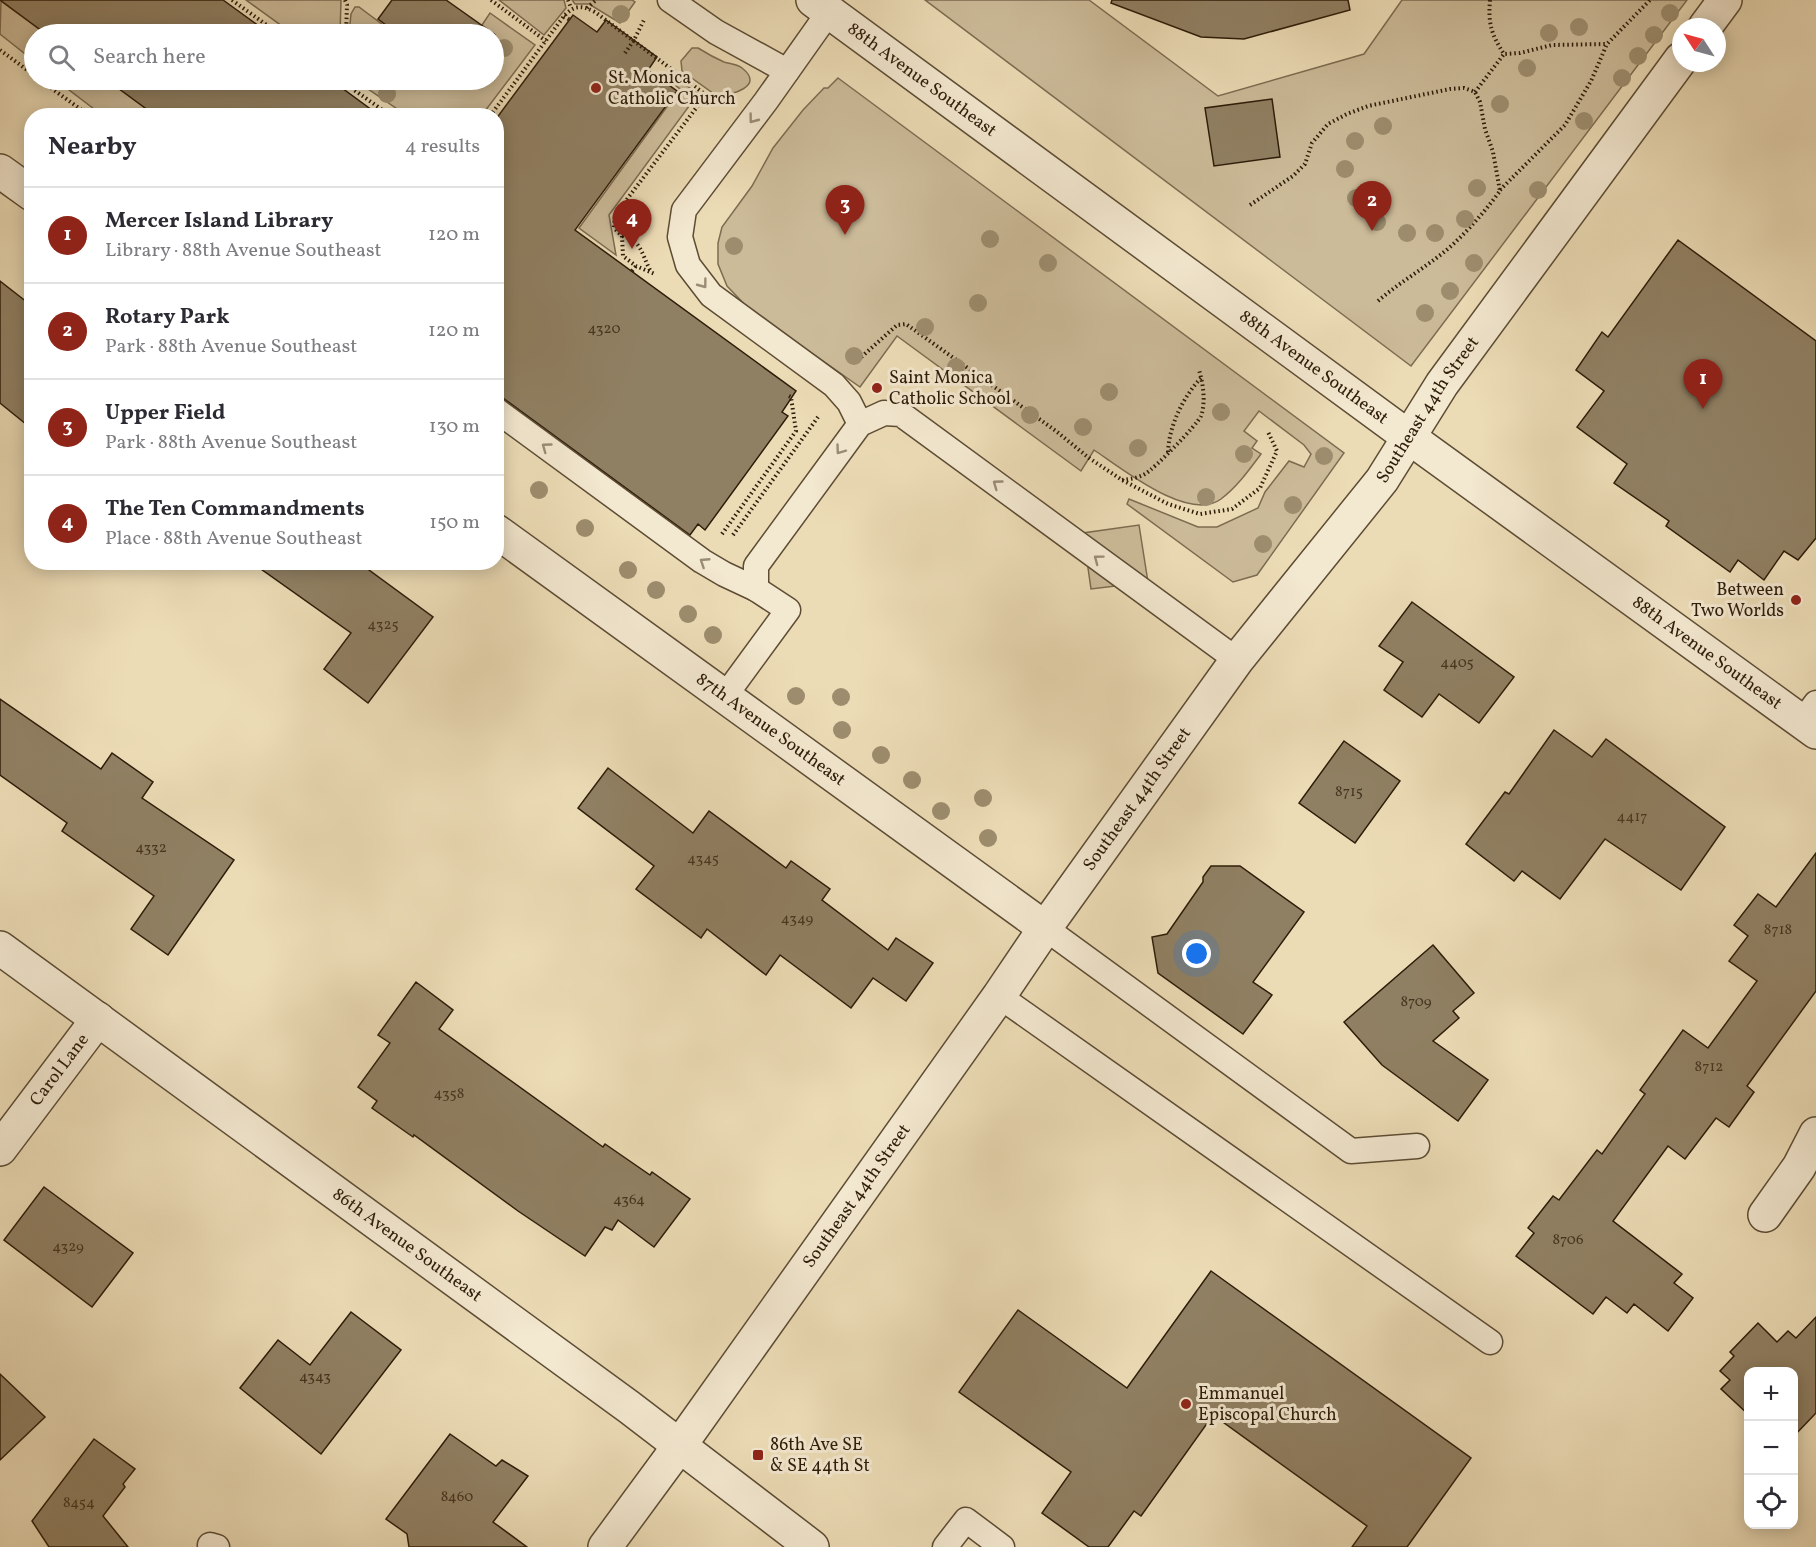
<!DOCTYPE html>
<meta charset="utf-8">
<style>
:root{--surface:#fff;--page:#f7f7f7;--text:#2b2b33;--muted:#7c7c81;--line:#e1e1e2;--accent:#8f2418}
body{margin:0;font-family:Vollkorn,serif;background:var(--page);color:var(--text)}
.controls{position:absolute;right:18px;bottom:18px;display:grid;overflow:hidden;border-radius:12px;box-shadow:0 3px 15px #0003}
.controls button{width:54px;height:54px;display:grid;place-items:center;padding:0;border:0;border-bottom:2px solid var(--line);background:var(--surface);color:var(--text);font:30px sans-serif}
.compass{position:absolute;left:1672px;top:18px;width:54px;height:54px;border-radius:50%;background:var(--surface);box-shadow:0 3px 15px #0003;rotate:306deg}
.you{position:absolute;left:1197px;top:954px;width:21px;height:21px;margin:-15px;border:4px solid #fff;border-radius:50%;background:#1a73e8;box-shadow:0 0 0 9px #1a73e833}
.badge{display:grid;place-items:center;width:39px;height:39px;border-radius:50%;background:var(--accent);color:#fff;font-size:20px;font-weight:700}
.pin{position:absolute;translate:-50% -50px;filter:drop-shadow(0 2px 3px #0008)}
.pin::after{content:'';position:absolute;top:32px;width:21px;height:18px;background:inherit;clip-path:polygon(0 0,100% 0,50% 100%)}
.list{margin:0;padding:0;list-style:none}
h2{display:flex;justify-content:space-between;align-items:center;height:78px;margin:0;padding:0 24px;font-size:26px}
h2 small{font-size:20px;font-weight:400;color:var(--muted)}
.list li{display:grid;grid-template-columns:39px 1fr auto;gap:18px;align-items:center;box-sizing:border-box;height:96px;padding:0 24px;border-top:2px solid var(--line)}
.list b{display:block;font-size:22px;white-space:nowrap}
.list p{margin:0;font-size:20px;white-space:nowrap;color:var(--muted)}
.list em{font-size:20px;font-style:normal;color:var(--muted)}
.icon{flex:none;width:33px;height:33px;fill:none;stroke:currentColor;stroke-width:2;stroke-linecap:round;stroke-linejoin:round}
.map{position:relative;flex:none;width:1816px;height:1547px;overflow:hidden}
.search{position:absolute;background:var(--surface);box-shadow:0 3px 15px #0003;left:24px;top:24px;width:480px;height:66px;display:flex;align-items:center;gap:15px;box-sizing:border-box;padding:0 21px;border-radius:33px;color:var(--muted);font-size:22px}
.panel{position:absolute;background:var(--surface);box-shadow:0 3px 15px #0003;left:24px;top:108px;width:480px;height:462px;border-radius:24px}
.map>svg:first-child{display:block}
</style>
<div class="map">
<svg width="1816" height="1547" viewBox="0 0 1816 1547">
<rect width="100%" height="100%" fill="#ecdcb6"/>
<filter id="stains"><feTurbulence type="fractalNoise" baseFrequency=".00333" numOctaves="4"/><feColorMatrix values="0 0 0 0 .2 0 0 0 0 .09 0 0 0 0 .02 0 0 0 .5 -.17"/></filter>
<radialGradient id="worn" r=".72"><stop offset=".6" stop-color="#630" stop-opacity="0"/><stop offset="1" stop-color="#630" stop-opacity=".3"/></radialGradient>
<g fill="#cb9" stroke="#7c6c51" stroke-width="1.5">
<path d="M246 0H341L340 34H293Z"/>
<path d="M499 0H564L566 8 544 35Z"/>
<path d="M572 0H632L635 2 620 23 589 4H575Z"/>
<path d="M925 0H1089L1218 96 1364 54 1402 0H1687L1411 366Z"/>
<path d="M1 1 46 34H34V61L0 34Z"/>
<path d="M355 7H359L395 34H349L351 14Z"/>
<path d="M490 13 535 45 482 115H406L355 80H494V34H476Z"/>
<path d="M692 48H698C706 53 715 58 724 62 730 64 737 64 742 68 766 87 730 95 717 96L682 71 681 61Z"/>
<path d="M670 73 698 94 609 215 616 255 579 228 680 89 666 78Z"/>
<path d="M838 78 1344 453 1257 575 1233 582 1127 504 1129 499 1198 527H1217L1258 508 1265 492 1289 461 1304 467 1311 454 1304 445 1259 411 1244 431 1257 441 1252 448 1261 454C1249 470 1237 487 1221 499 1189 523 1121 468 1094 450L1081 471 897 336 860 387 749 309 727 286 718 264V243L722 227 752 186 773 148 803 110 824 88H828Z"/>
<path d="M56 80H107L157 115H102Z"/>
<path d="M1139 525 1148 582 1091 589 1083 533Z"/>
</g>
<g fill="#908063" stroke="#2d1c09" stroke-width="1.5">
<path d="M0 0H223L270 34H46Z"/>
<path d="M392 0H446L494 34H398L378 19Z"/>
<path d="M1112 0H1348L1350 10 1244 39 1201 37 1111 3Z"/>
<path d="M573 15 597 32 606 20 657 57 648 70 677 91 575 230 796 391 782 412 788 416 705 530 698 524 690 535 496 393V119Z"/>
<path d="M107 80H331L380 116H156Z"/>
<path d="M1272 99 1280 157 1214 166 1205 108Z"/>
<path d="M1678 240 1816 341V538L1798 560 1784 551 1764 580 1738 560 1730 572 1666 526 1669 521 1614 483 1627 464 1577 427 1604 391 1576 370 1602 332 1608 337Z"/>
<path d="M0 281 32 306V429L0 403Z"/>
<path d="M251 562H358L433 617 368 703 324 669 351 633Z"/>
<path d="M1412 602 1514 677 1479 723 1439 694 1422 717 1384 690 1403 662 1379 646Z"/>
<path d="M0 699 101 769 112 753 153 782 142 798 234 860 168 955 131 929 154 896 62 831 67 823 0 775Z"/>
<path d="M1554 730 1592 757 1606 739 1725 827 1681 890 1605 839 1560 899 1522 871 1514 881 1466 844 1505 792 1509 794Z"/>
<path d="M1344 741 1400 781 1355 843 1299 803Z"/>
<path d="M608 768 693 833 709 811 786 868 791 861 830 889 822 900 888 950 896 938 933 963 906 1001 873 978 851 1008 780 955 766 975 707 929 701 938 636 889 654 866 578 808Z"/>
<path d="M1816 853V991L1747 1086 1754 1092 1729 1127 1716 1118 1685 1159 1668 1146 1613 1221 1682 1274 1674 1283 1693 1298 1668 1331 1634 1304 1627 1313 1606 1297 1593 1314 1516 1256 1534 1233 1528 1228 1553 1196 1559 1200 1597 1150 1602 1154 1645 1094 1640 1090 1683 1030 1708 1048 1757 981 1729 961 1748 936 1734 925 1758 894 1776 907Z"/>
<path d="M1211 866H1240L1304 912 1253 982 1272 995 1243 1034 1158 973 1152 937 1167 934 1203 882V877Z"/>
<path d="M1433 945 1474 993 1453 1011 1459 1018 1433 1041 1488 1080 1458 1121 1382 1065 1344 1022Z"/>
<path d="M416 982 453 1010 439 1029 603 1147 605 1144 650 1175 652 1172 690 1199 654 1247 618 1220 612 1230 605 1227 585 1256 518 1211 414 1135 413 1137 372 1108 377 1101 358 1087 390 1043 378 1035Z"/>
<path d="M44 1187 133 1253 92 1307 4 1240Z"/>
<path d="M1211 1271 1471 1458 1407 1547H1352L1367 1526 1213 1415 1141 1516 1134 1511 1108 1547H1089L1042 1513 1071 1472 959 1392 1018 1310 1127 1388Z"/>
<path d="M351 1312 401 1350 321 1454 240 1388 278 1340 310 1365Z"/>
<path d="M1816 1317V1413L1794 1436V1371H1749V1415L1721 1389 1730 1380 1720 1371 1734 1356 1730 1352 1758 1323 1777 1342 1788 1331 1796 1338Z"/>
<path d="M0 1374 45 1417 0 1460Z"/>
<path d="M450 1434 496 1466 502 1460 528 1476 493 1522 527 1547H409L407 1534 386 1519Z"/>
<path d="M94 1439 135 1469 123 1484 125 1487 103 1516 128 1547H49L32 1521Z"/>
</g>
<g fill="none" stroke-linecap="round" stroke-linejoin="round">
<defs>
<g id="service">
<path d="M670 0 716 32 787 71"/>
<path d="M829 12 766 101 684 210 680 237 688 265 711 295 834 385 849 402 860 424"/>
<path d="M496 410 702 561 724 574 756 589 788 610 725 696"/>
<path d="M756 589V566L860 424 884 413 901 414 1237 660"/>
<path d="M1802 722 1816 703"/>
<path d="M1045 928 1351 1151 1417 1146"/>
<path d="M999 996 1490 1342"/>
<path d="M210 1545 217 1547"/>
<path d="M945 1547 966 1520 1002 1547"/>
</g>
<g id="minor">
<path id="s1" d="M813 0 1410 438 1816 732"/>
<path d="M1705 27 1725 0"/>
<path d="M0 171 32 194"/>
<path id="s2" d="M496 531 1045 928"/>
<path id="s3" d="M0 948 629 1407 812 1547"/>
<path id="s4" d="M0 1149 98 1019"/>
<path d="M1765 1215 1799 1167 1816 1134"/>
<path id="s5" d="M605 1547 680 1445 999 996 1045 928 1237 660 1382 480 1442 384 1681 59"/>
</g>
</defs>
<use href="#service" stroke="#5d4c34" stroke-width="27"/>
<use href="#minor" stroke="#5d4c34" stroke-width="36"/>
<g stroke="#2d1c09" stroke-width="4" stroke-dasharray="1.5 3" stroke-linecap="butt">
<path d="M232 0 279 34"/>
<path d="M345 0 347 5 346 34"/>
<path d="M491 0 546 41"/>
<path d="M568 0 571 8"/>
<path d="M1490 0C1488 23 1491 34 1504 54L1520 53 1552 45 1607 44"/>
<path d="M587 8 596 0"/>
<path d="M564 16 570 20"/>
<path d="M0 50 34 75"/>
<path d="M625 53 634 40 644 20"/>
<path d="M40 80 90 116"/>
<path d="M340 80 391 116"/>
<path d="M1475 92 1504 54"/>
<path d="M706 95 718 103H723"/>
<path d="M490 116 564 16C574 5 582 5 595 12L706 95 615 215 614 228 622 236 623 256 636 266 655 274"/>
<path d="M1500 190 1565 125 1591 81 1607 44 1650 0"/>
<path d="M1250 205 1293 176 1305 164 1312 143 1328 124 1347 114 1368 106 1450 89 1464 88 1475 92 1480 102 1485 129 1493 152 1500 191C1485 211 1469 230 1450 247 1427 267 1401 281 1378 301"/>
<path d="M622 236C641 239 642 255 650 270"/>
<path d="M632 271 636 266"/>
<path d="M858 360 897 325 906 324 1056 431 1089 458 1122 480 1168 504 1200 514 1232 509 1260 488 1277 451 1268 432"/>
<path d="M1168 452C1169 426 1183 397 1201 378"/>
<path d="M1122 480C1130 479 1138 478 1145 474 1154 469 1197 425 1201 416 1206 402 1203 383 1199 370"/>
<path d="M722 534 796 431 791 397 789 396"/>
<path d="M733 535 818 417"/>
</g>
<use href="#service" stroke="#f3e8d0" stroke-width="24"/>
<use href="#minor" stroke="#f3e8d0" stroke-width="33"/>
</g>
<g fill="#9d8d6e">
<circle cx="1670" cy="13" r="9"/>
<circle cx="621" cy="14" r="9"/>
<circle cx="1579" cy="27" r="9"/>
<circle cx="1549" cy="33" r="9"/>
<circle cx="1654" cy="35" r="9"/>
<circle cx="504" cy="48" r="9"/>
<circle cx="1638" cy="56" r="9"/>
<circle cx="1527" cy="68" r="9"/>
<circle cx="1622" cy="78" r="9"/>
<circle cx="387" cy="94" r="9"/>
<circle cx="1500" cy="104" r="9"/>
<circle cx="1584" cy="121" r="9"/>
<circle cx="1383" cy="126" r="9"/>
<circle cx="1355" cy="141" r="9"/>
<circle cx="1345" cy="169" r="9"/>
<circle cx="1477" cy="188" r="9"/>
<circle cx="1538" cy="190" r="9"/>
<circle cx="1356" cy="198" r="9"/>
<circle cx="1465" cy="219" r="9"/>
<circle cx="1377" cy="222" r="9"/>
<circle cx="1407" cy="233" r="9"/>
<circle cx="1435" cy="233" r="9"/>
<circle cx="990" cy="239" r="9"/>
<circle cx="734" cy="246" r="9"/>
<circle cx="1048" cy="263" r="9"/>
<circle cx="1474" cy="263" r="9"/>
<circle cx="1450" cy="291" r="9"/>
<circle cx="978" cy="303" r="9"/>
<circle cx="1425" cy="313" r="9"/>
<circle cx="925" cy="327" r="9"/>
<circle cx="854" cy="356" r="9"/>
<circle cx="956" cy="367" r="9"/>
<circle cx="1109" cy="392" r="9"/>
<circle cx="1221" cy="412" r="9"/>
<circle cx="1030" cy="415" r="9"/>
<circle cx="1083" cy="427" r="9"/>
<circle cx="1138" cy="448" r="9"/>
<circle cx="1244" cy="454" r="9"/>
<circle cx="1324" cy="456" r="9"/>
<circle cx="539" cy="490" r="9"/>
<circle cx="1206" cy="497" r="9"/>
<circle cx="1293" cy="505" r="9"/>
<circle cx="585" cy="528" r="9"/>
<circle cx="1263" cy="544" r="9"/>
<circle cx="628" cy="570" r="9"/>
<circle cx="656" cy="590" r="9"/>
<circle cx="688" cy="614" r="9"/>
<circle cx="713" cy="635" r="9"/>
<circle cx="796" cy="696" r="9"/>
<circle cx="841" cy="697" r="9"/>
<circle cx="842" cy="730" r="9"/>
<circle cx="881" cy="755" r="9"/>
<circle cx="912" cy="780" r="9"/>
<circle cx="983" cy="798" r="9"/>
<circle cx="941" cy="811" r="9"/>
<circle cx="988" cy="838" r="9"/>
</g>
<defs><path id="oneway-chevron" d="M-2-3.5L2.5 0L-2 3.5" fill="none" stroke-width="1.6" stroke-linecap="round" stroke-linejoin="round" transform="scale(1.5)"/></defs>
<g stroke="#9a8c76">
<use href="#oneway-chevron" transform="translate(753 119) rotate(127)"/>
<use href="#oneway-chevron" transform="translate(703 284) rotate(53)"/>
<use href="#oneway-chevron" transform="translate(546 447) rotate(-144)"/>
<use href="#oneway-chevron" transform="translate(840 450) rotate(126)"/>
<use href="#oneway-chevron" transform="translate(997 484) rotate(-144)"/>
<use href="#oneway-chevron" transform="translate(1098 559) rotate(-143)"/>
<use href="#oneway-chevron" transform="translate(704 562) rotate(-147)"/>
</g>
<g fill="#8f2418" stroke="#f3e8d0" stroke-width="2">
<circle cx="596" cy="88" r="6"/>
<circle cx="877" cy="388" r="6"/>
<circle cx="1796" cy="600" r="6"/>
<circle cx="1186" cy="1404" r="6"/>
<rect x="752" y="1449" width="12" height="12" rx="3"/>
</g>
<g text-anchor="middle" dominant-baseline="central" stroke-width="6" stroke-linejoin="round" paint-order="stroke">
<g font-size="15" fill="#463520">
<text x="604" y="329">4320</text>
<text x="383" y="625">4325</text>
<text x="1457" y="663">4405</text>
<text x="1349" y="792">8715</text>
<text x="1632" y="817">4417</text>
<text x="151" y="848">4332</text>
<text x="703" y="859">4345</text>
<text x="797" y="919">4349</text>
<text x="1778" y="930">8718</text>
<text x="1416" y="1002">8709</text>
<text x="1709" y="1067">8712</text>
<text x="449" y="1094">4358</text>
<text x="629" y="1200">4364</text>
<text x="1568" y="1240">8706</text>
<text x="68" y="1247">4329</text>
<text x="315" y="1377">4343</text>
<text x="457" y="1497">8460</text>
<text x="79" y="1503">8454</text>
</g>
<g font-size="18" fill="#2d1c09" stroke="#f3e8d0" text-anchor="start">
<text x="608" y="78">St. Monica<tspan x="608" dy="21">Catholic Church</tspan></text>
<text x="889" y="378">Saint Monica<tspan x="889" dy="21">Catholic School</tspan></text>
<text x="1784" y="590" text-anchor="end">Between<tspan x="1784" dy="21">Two Worlds</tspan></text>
<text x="1198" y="1394">Emmanuel<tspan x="1198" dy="21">Episcopal Church</tspan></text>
<text x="770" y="1445">86th Ave SE<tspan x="770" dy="21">&amp; SE 44th St</tspan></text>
</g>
<g font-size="18" fill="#2d1c09" stroke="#f3e8d0">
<text stroke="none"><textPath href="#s1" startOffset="135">88th Avenue Southeast</textPath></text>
<text stroke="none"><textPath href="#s1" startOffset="621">88th Avenue Southeast</textPath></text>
<text stroke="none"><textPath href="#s5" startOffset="1404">Southeast 44th Street</textPath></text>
<text stroke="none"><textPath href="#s1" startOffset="1107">88th Avenue Southeast</textPath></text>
<text stroke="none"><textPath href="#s2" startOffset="339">87th Avenue Southeast</textPath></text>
<text stroke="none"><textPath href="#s5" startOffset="918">Southeast 44th Street</textPath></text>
<text stroke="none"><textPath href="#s4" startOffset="99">Carol Lane</textPath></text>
<text stroke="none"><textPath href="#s5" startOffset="432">Southeast 44th Street</textPath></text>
<text stroke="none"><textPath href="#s3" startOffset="504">86th Avenue Southeast</textPath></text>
</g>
</g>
<rect width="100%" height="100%" filter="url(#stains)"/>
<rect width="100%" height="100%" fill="url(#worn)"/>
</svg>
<div class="controls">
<button>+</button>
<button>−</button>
<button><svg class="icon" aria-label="locate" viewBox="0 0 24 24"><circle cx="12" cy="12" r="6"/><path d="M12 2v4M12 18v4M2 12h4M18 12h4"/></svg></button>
</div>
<svg class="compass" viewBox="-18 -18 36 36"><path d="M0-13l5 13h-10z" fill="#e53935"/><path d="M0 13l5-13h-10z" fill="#7c7c81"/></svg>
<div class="you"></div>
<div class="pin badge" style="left:1703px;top:409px">1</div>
<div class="pin badge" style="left:1372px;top:231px">2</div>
<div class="pin badge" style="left:845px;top:235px">3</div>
<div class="pin badge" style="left:632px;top:249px">4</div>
<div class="search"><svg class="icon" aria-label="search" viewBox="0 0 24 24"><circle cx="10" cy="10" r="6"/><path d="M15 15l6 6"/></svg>Search here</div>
<section class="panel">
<h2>Nearby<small>4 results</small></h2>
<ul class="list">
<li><span class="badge">1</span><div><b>Mercer Island Library</b><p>Library · 88th Avenue Southeast</p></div><em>120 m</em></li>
<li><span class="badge">2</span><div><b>Rotary Park</b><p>Park · 88th Avenue Southeast</p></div><em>120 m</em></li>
<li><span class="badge">3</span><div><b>Upper Field</b><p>Park · 88th Avenue Southeast</p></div><em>130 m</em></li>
<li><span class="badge">4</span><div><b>The Ten Commandments</b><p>Place · 88th Avenue Southeast</p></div><em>150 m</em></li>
</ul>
</section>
</div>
